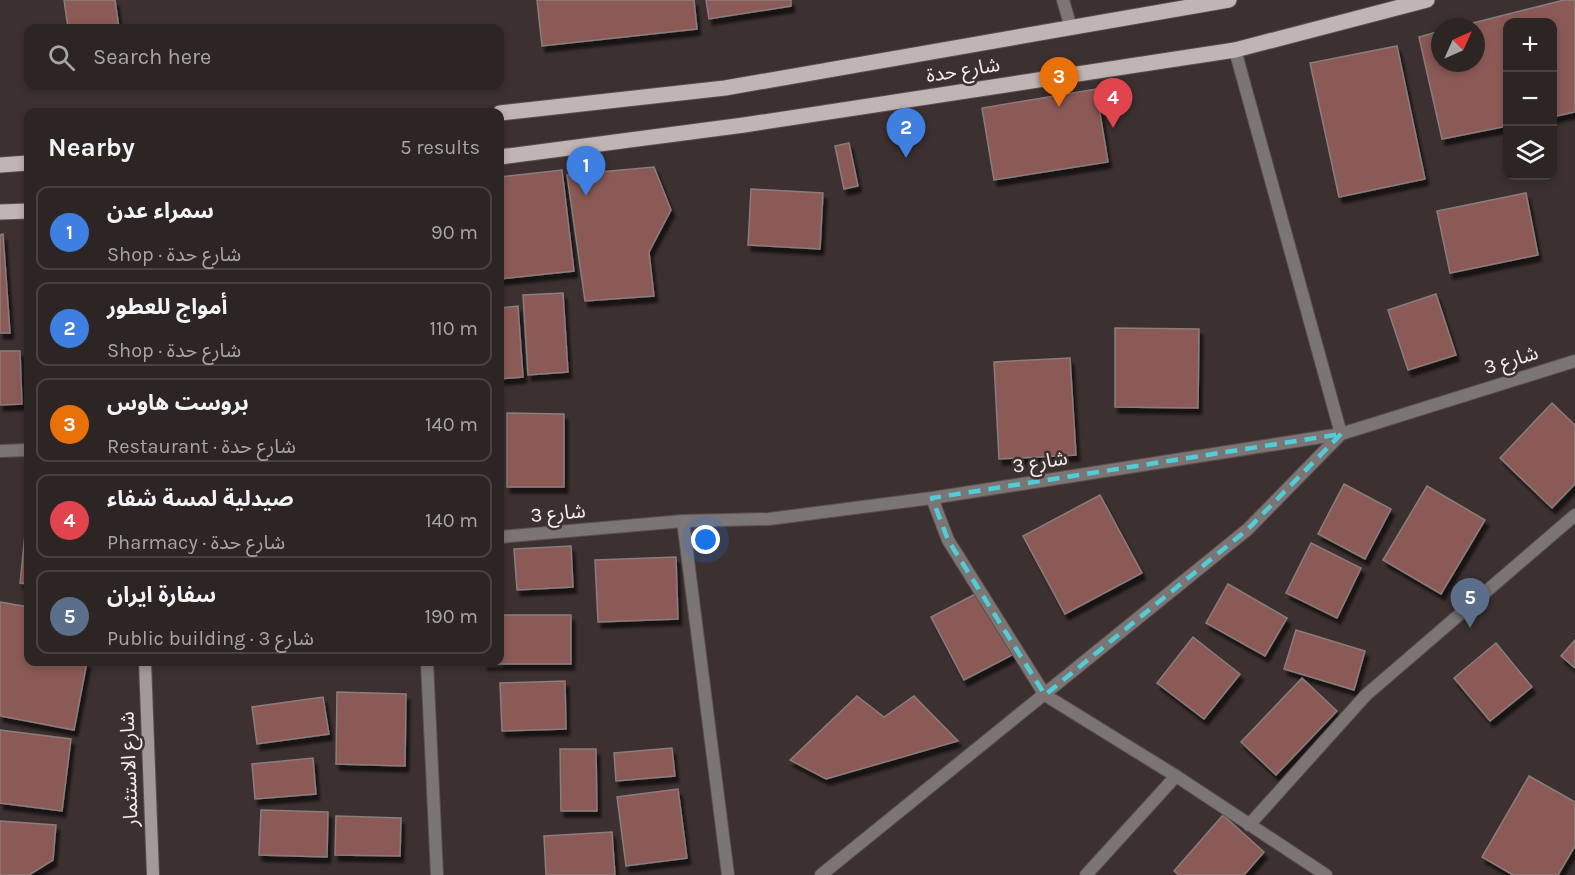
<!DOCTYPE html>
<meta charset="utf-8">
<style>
:root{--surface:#2d2524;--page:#352d2c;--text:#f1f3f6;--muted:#a7a5a6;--line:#484241;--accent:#8c9099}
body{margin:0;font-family:Karla,"Noto Sans Arabic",sans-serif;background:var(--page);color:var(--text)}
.controls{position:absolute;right:18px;top:18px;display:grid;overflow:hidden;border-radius:12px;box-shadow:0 3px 9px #0003}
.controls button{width:54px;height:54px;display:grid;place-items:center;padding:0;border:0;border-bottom:2px solid var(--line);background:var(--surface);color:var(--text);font:30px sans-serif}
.compass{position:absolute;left:1431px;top:18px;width:54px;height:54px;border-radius:50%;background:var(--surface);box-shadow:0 3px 9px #0003;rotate:45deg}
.you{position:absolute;left:706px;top:540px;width:21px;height:21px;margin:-15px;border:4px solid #fff;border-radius:50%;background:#1a73e8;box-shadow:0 0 0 9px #1a73e833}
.badge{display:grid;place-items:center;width:39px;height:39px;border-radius:50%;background:var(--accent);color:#fff;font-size:20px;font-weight:700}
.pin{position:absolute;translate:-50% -50px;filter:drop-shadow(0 2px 3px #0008)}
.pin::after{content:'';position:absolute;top:32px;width:21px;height:18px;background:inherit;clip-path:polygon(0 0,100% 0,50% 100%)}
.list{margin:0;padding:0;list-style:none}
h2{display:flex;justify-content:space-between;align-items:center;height:78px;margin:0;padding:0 24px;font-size:26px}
h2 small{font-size:20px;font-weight:400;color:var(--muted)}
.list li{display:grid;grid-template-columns:39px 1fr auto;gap:18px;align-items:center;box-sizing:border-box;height:84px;margin:0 12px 12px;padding:0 12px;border:2px solid var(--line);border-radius:12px}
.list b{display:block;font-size:22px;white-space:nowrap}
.list p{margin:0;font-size:20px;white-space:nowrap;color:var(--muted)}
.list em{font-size:20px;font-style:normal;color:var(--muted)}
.icon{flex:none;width:33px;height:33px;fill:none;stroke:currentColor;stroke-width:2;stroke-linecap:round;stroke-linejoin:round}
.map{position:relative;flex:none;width:1575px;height:875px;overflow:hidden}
.search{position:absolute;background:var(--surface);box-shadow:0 3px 9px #0003;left:24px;top:24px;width:480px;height:66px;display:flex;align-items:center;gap:15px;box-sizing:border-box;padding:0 21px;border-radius:12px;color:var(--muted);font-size:22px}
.panel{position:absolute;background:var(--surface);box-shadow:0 3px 9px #0003;left:24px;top:108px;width:480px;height:558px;border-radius:12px}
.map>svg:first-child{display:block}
</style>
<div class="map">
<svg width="1575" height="875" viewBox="0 0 1575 875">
<defs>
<filter id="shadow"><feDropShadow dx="3.5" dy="6" stdDeviation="1.5" flood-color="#0009"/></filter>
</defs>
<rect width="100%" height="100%" fill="#3c3130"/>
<g fill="#8b5a56" stroke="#8a7d7c" stroke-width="1.5" filter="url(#shadow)">
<path d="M64 0H115L119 28H68Z"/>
<path d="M537 0H694L697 29 542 46Z"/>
<path d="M706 0H791V6L709 19Z"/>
<path d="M1564 0H1575V112L1552 117V22H1508V126L1442 139 1419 37 1440 31V63H1476V27H1457Z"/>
<path d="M1397 46 1425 179 1339 197 1310 63Z"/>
<path d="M1096 89 1108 162 994 180 982 108Z"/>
<path d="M849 143 858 186 844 189 835 146Z"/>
<path d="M654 167 671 210 649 252 654 296 585 301 567 175Z"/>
<path d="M562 170 574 271 500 279V177Z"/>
<path d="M751 189 823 193 820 249 748 245Z"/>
<path d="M1526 193 1538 255 1450 273 1437 211Z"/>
<path d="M3 234 10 333H0V235Z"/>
<path d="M563 293 568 372 528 375 523 295Z"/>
<path d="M1436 294 1456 355 1408 370 1388 310Z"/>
<path d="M518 306 523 377 500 379V308Z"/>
<path d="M1115 328 1199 329 1198 408 1115 407Z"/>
<path d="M0 351H20L22 404 0 405Z"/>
<path d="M1070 358 1076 455 999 459 994 362Z"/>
<path d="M1552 403 1575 425V484L1552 508 1500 458Z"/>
<path d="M507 413 564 414V487H507Z"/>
<path d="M1344 484 1391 509 1365 559 1318 534Z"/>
<path d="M1427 486 1485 520 1441 594 1383 560Z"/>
<path d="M1100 495 1142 573 1065 614 1023 536Z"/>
<path d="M26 525H28V584L20 583Z"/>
<path d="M1311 543 1361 568 1337 618 1286 593Z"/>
<path d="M571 546 573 587 517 590 514 549Z"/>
<path d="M676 557 678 619 598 622 595 560Z"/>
<path d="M1228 584 1287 618 1265 656 1206 623Z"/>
<path d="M983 590 1016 653 964 680 931 617Z"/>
<path d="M0 602 28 607V662H87L74 730 0 716Z"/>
<path d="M500 615H571V664H484V662H500Z"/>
<path d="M1296 630 1365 651 1354 690 1284 669Z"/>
<path d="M1193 637 1240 674 1204 719 1157 683Z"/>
<path d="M1575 640V668L1561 656Z"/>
<path d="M1496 643 1532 687 1490 721 1454 678Z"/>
<path d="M1302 678 1337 711 1276 775 1241 742Z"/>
<path d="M565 681 566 729 502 731 500 683Z"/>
<path d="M337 692 406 694 405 766 336 764Z"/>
<path d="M857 696 884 717 914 696 958 741 826 779 790 760Z"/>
<path d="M323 697 329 734 257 744 252 707Z"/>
<path d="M0 730 71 739 62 811 0 803Z"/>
<path d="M672 748 675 776 616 781 614 753Z"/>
<path d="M560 749H596L597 811H561Z"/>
<path d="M313 758 316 794 255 799 252 764Z"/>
<path d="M1529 776 1575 802V846L1558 875H1513L1482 857Z"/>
<path d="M678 789 687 858 626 866 617 797Z"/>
<path d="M261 810 328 812 327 857 259 855Z"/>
<path d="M1223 815 1264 852 1244 875H1179L1174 871Z"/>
<path d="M336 816 401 818 400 856 335 855Z"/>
<path d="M0 821 56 825 53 860 29 875H0Z"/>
<path d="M612 832 615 875H546L544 836Z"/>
</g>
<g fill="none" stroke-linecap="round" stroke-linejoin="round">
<defs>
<g id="street">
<path d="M1063 0 1071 28"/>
<path d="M0 451 28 450"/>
<path d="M932 498 948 540 1045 695 1176 776 1326 875"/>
<path d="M683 521 728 875"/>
<path d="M500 537 683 521 769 519 932 498 1341 434 1575 361"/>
<path d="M427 662 437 875"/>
<path d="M1249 825 1366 695 1575 515"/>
<path d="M821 875 1248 529 1341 434 1235 50"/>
<path d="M1086 875 1176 776"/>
</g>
<path id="secondary" d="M145 662 153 875"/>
<g id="primary">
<path d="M500 113 725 88 1229 0"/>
<path d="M500 157 744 125 1235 50 1427 0"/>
<path d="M0 165 28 163"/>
<path d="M0 212 28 211"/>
</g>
</defs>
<use href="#street" stroke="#5a4f4e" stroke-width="14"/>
<use href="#secondary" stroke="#5a4f4e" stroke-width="14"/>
<use href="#primary" stroke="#5a4f4e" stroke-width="17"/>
<use href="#street" stroke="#7b7575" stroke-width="12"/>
<use href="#secondary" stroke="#a39998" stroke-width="12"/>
<use href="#primary" stroke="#c1b5b4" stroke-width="15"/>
</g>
<path fill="none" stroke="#52ccd6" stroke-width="4.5" stroke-dasharray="12 8" stroke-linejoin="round" d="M1341 434 1248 529 1045 695 948 540 932 498Z"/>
<g text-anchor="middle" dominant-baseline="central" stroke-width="5" stroke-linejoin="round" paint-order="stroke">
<g font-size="20" fill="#f5eeed" stroke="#3c3130">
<text transform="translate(963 70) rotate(-9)">شارع حدة</text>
<text transform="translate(1511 360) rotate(-17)">شارع 3</text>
<text transform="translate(1040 462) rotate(-9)">شارع 3</text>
<text transform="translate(558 513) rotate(-5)">شارع 3</text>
<text transform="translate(129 769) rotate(-92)">شارع الاستثمار</text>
</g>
</g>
</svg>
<div class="controls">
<button>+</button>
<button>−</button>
<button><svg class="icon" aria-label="layers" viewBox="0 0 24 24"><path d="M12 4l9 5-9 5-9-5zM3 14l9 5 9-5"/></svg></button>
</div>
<svg class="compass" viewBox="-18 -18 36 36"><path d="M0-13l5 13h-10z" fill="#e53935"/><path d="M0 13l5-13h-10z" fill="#a7a5a6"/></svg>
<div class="you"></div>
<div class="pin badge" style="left:586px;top:196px;background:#3f7fe0">1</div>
<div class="pin badge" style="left:906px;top:158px;background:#3f7fe0">2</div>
<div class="pin badge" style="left:1059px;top:107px;background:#e8710a">3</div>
<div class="pin badge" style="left:1113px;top:128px;background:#e0444e">4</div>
<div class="pin badge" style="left:1470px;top:628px;background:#5c6f8a">5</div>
<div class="search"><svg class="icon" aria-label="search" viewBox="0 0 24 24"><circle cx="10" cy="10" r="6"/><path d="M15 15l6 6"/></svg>Search here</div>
<section class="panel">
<h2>Nearby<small>5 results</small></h2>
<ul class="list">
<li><span class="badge" style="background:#3f7fe0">1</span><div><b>سمراء عدن</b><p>Shop · شارع حدة</p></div><em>90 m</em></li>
<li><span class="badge" style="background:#3f7fe0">2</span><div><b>أمواج للعطور</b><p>Shop · شارع حدة</p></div><em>110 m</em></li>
<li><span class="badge" style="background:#e8710a">3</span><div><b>بروست هاوس</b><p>Restaurant · شارع حدة</p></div><em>140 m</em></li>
<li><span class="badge" style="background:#e0444e">4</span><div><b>صيدلية لمسة شفاء</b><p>Pharmacy · شارع حدة</p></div><em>140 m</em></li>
<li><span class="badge" style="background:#5c6f8a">5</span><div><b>سفارة ايران</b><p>Public building · شارع 3</p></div><em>190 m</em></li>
</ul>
</section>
</div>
